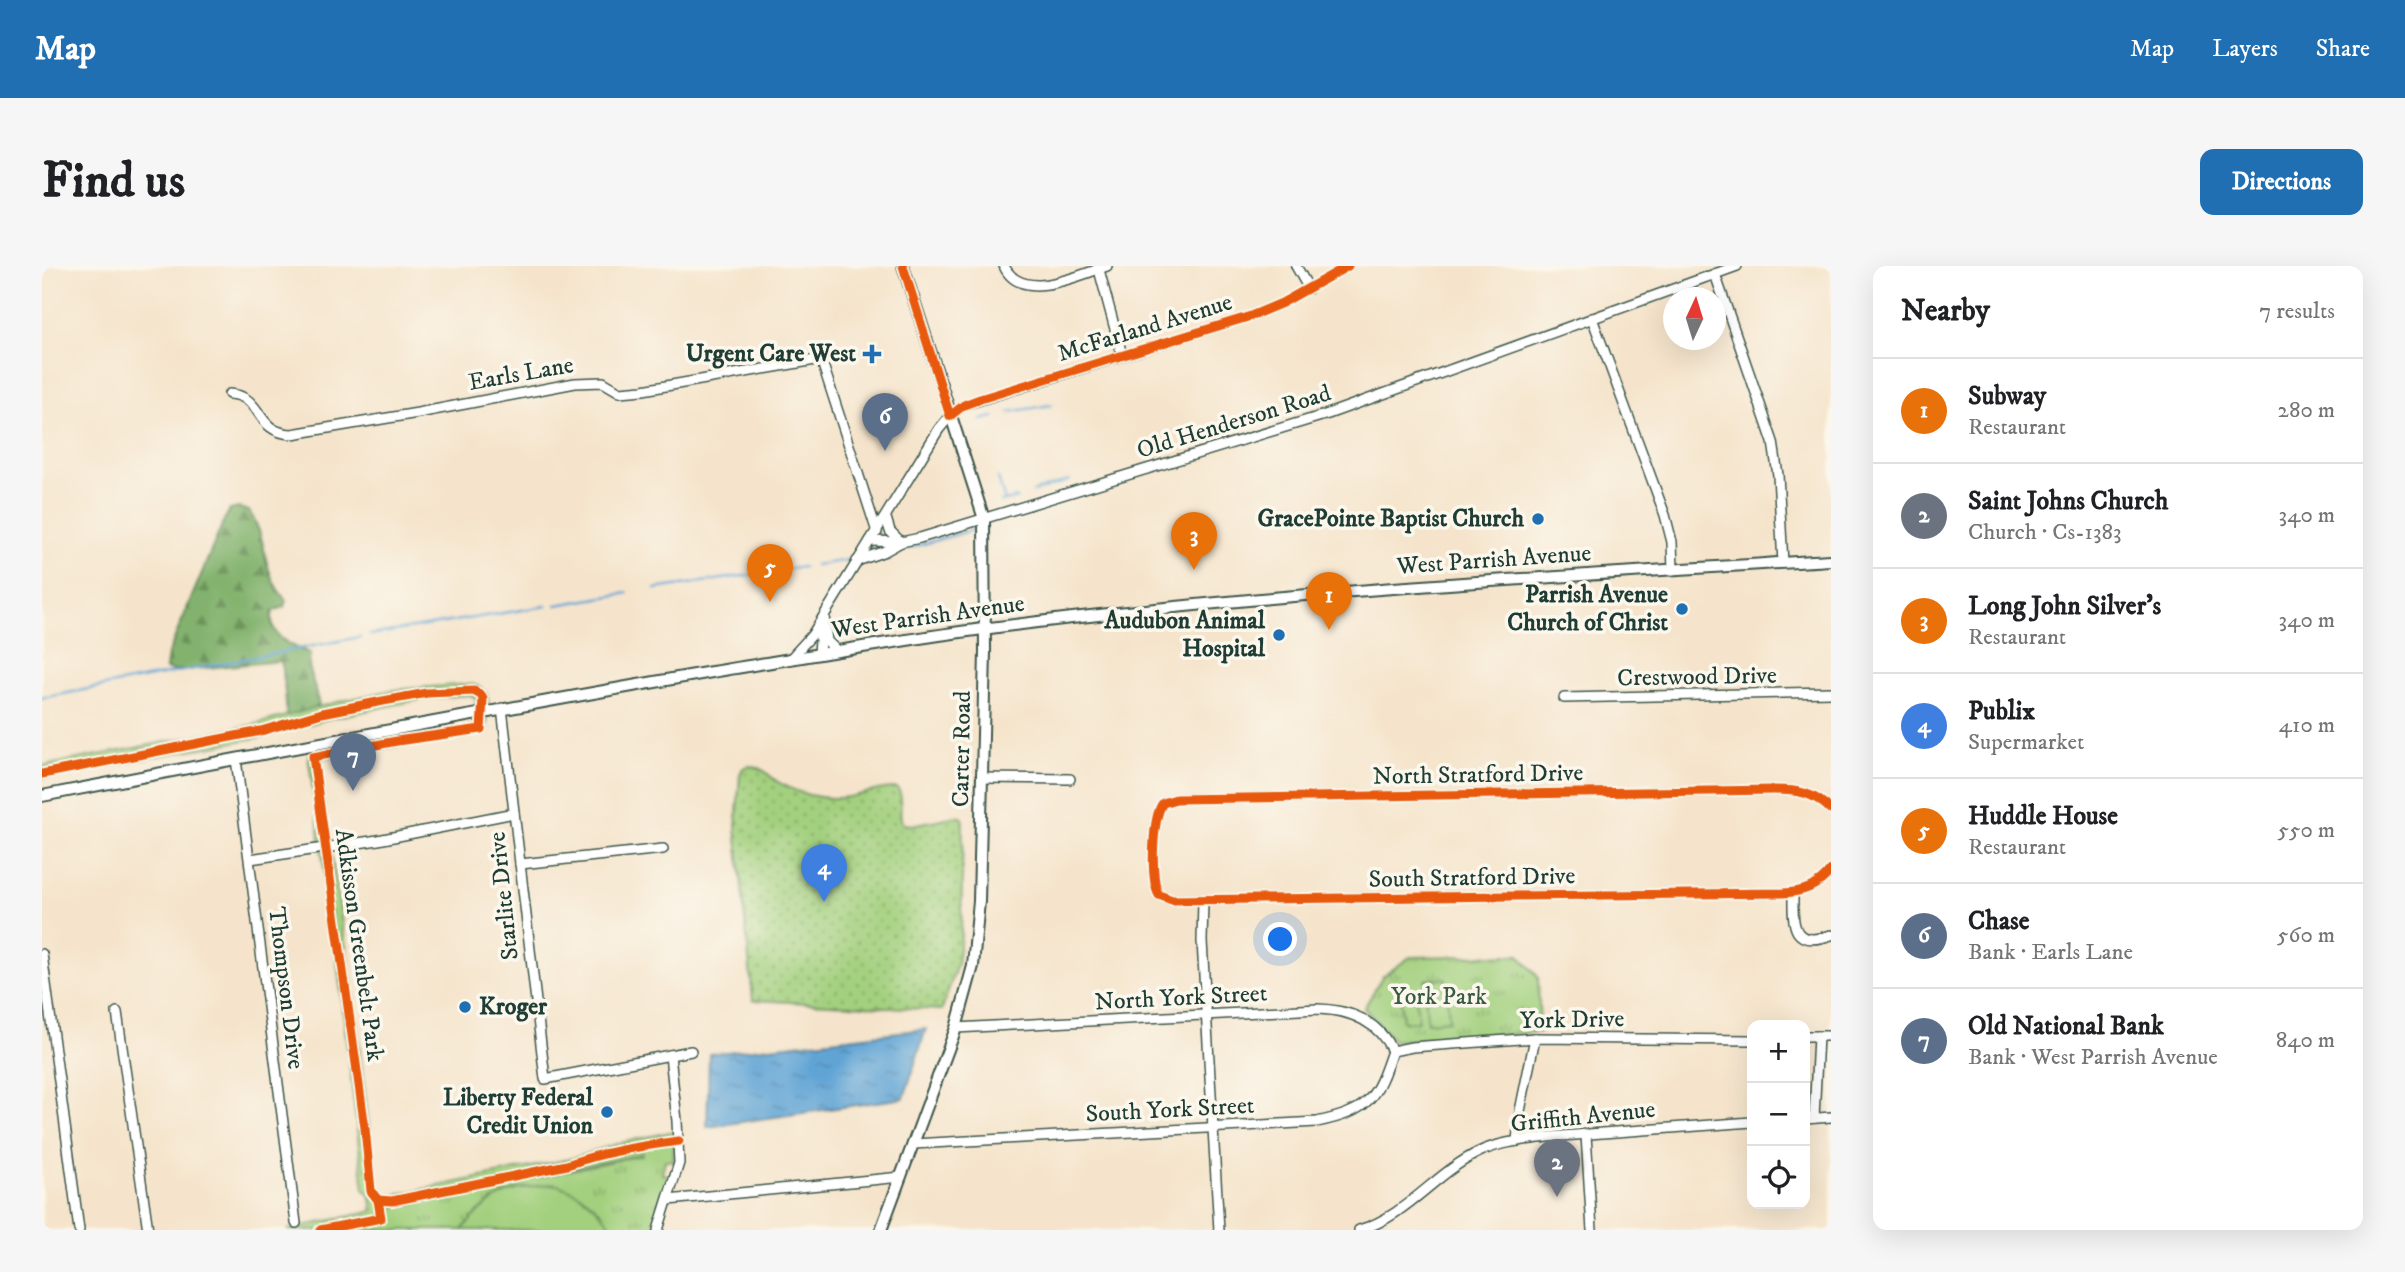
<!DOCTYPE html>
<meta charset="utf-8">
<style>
:root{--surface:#fff;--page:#f6f6f6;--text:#202124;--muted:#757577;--line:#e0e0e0;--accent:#1f6fb2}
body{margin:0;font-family:"IM FELL DW Pica",serif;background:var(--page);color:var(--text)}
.controls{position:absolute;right:21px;bottom:21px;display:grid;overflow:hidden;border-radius:14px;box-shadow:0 7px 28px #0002}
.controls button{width:63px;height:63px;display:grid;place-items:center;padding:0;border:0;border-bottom:2px solid var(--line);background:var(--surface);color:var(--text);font:35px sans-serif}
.compass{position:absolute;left:1621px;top:21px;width:63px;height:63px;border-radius:50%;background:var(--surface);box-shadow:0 7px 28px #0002;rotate:4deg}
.you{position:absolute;left:1239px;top:674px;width:24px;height:24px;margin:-18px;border:5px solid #fff;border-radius:50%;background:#1a73e8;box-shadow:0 0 0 10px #1a73e833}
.badge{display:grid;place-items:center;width:46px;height:46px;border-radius:50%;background:var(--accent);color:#fff;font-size:23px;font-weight:700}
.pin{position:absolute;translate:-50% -58px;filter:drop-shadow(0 2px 4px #0008)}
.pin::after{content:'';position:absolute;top:37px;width:24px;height:21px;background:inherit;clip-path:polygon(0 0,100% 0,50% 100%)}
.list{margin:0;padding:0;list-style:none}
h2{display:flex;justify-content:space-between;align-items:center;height:91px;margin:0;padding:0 28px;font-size:30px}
h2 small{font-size:23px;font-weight:400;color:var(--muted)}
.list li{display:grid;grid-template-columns:46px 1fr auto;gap:21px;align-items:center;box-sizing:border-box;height:105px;padding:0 28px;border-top:2px solid var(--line)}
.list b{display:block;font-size:26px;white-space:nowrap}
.list p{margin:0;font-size:23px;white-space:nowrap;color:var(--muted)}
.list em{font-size:23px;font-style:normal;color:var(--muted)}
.icon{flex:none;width:38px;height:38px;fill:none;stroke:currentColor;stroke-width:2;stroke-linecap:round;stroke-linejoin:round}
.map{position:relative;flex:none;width:1789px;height:964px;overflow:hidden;border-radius:14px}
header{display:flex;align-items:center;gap:42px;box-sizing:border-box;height:98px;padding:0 35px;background:var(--accent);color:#fff}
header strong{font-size:33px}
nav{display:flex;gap:38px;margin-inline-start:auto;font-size:24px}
.intro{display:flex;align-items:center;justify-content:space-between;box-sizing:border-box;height:168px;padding:0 42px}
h1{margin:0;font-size:49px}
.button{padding:18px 32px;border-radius:14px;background:var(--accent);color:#fff;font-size:24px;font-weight:700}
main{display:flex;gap:42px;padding:0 42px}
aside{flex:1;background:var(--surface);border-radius:14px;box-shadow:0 7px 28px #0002}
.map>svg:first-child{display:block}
</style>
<header>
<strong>Map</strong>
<nav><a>Map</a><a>Layers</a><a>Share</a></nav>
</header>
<div class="intro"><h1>Find us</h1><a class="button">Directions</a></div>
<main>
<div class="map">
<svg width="1789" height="964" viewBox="0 0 1789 964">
<defs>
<pattern id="grass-dots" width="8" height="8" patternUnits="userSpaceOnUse" patternTransform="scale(1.75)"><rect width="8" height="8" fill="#a3d07e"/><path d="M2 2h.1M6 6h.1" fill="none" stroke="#84aa68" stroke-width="1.8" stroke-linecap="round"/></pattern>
<pattern id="forest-firs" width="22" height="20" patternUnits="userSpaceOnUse" patternTransform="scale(1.75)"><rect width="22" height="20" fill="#82b26d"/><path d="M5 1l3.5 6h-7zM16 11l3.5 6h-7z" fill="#6a925a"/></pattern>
<pattern id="park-tufts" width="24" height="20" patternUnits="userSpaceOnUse" patternTransform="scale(1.75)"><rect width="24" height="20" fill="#a3d07e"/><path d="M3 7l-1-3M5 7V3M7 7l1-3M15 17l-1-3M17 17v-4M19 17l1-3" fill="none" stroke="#84aa68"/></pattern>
<pattern id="water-ripples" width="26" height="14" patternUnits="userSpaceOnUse" patternTransform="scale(1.75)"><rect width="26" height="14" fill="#60a4d5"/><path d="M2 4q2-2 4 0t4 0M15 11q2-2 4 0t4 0" fill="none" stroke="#4f87ae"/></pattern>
</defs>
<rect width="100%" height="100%" fill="#fbf7ec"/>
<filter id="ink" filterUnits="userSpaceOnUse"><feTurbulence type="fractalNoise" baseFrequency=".0143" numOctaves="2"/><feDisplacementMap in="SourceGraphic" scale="14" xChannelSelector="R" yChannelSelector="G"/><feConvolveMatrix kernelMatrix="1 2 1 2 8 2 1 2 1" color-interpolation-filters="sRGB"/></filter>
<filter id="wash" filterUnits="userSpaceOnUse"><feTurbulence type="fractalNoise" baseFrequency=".00686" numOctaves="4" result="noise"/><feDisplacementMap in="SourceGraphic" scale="28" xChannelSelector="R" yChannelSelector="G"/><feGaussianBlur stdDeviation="1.57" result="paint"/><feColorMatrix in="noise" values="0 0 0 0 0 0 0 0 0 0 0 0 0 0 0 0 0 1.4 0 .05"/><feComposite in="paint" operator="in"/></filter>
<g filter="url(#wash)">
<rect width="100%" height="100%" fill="#f5e4cb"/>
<path fill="url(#grass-dots)" stroke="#618659" stroke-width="2" d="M708 500C721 500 725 509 736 516 748 523 764 529 778 531 810 536 826 522 855 522 864 533 854 548 861 558L869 559 915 550 921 552 919 670 915 698 900 744 711 734 694 561 698 508 701 502Z"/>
<path fill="url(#forest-firs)" stroke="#507850" stroke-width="2" d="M197 242 207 245C228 275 217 304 244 334L242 341 231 345C224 370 250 381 268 387L267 400 277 439 265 447 245 452 241 404 239 395 131 405 124 403 126 388 182 254 188 244Z"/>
<g fill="url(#park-tufts)" stroke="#618659" stroke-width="2" fill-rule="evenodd">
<path d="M428 418C455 423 445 446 444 467L280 492 276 501 309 716 335 925 344 931 532 892 574 878 632 865 634 880 631 881 632 895 623 894 620 908 630 910 611 964H245L331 945 329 932 322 923 295 694 266 489 348 473 432 461 434 432 428 429 386 432 285 453 219 471 0 512V500L215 458 295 436 350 424ZM600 888V889L343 943V939H352Z"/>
<path d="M1477 689 1496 711 1498 766 1352 775 1322 742 1340 711 1368 691Z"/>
</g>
<g fill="#a3d07e" stroke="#618659" stroke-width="2">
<path d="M1404 712 1407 754 1385 756 1383 714Z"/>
<path d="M1373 725 1376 755 1361 756 1358 726Z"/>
<path d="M512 918C539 926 557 939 572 964H420C448 930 468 921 512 918Z"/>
</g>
<path fill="url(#water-ripples)" stroke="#407084" stroke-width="2" d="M884 763 862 832 665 861 667 788Z"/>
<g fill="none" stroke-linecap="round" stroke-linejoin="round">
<g stroke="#60a4d5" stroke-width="2.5">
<path d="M967 146 1009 139"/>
<path d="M939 154 952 151"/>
<path d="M956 212 963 235"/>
<path d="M991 226 1028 214"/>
<path d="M959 236 975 232"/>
<path d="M850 287 930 264"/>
<path d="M773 299 807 294"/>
<path d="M613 323 761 301"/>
<path d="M514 339 586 327"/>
<path d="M328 369 504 340"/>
<path d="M0 432 318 371"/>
</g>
</g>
</g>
<g filter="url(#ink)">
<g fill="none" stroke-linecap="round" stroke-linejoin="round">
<defs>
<g id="minor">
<path d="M962 0C979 37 1035 10 1065 0"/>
<path d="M1056 0 1080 89"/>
<path d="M1254 0 1267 23"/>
<path d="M1673 8 1731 176 1736 209 1741 297"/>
<path d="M1550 52 1623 249 1630 276 1631 304"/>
<path d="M187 128C223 130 211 166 250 168L376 147 533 117 561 116 578 126 601 124 779 93 835 266"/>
<path d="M828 275 859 276 878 272 1286 148 1695 0"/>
<path d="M815 295 843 285 859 276 848 265 844 252"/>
<path d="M782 350 785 375 795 385"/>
<path d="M777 388 779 358"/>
<path d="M748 393 770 369 897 163 908 150 922 139 1209 50 1240 37 1306 0"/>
<path d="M1522 432 1789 426"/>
<path d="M460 442 503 813 649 785"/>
<path d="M194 493 254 957"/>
<path d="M940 512 1028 513"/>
<path d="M1789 544C1771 526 1756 524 1732 524L1134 533 1121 537C1110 550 1108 615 1117 629L1130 634 1741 627C1761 626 1776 621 1789 604"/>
<path d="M208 593 336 574 472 547"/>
<path d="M478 598 621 583"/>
<path d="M1751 627C1751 658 1749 683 1789 669"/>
<path d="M1161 634 1160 675 1177 964"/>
<path d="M0 688 37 964"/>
<path d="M75 746 106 964"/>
<path d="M914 762 1276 743C1307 744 1336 754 1350 785"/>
<path d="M1763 770H1789"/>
<path d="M1350 785 1370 781 1493 772 1710 774"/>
<path d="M1772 852 1776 770"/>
<path d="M1763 853 1789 851"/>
<path d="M1544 869 1550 964"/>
<path d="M1475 875 1478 845 1493 772"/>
<path d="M871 878 1275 856C1327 845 1334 833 1350 785"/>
<path d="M626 934 859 911"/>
<path d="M616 964 637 897 635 855 628 789"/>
<path d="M1317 964C1365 950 1393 907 1437 886 1458 876 1483 874 1506 871L1710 856"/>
</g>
<g id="major">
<path d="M0 530C223 487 446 445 670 406 762 391 855 374 948 362 1227 326 1508 311 1789 294"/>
<path d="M839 964 914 762 931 700 937 635 943 386 942 253 861 0"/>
</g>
</defs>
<use href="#minor" stroke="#3f564b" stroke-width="12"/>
<use href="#major" stroke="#3f564b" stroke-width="14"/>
<use href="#minor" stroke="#fff" stroke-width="9"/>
<use href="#major" stroke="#fff" stroke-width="10"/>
<defs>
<g id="cycleway">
<path d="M861 0 908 150 922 139 938 133 1209 50 1240 37 1306 0"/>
<path d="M0 508 219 465 280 447 341 435 385 427 432 425 439 429 441 433 439 463 355 475 271 491 323 862 329 925 336 934 339 952 278 964"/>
<path d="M1789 544C1771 526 1756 524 1732 524L1134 533 1121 537C1110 550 1108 615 1117 629L1130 634 1741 627C1761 626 1776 621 1789 604"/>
<path d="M336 934 350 935 525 899C560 886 599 880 637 875"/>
</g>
</defs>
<use href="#cycleway" stroke="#fbf7ec" stroke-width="13"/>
<use href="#cycleway" stroke="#e8590c" stroke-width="9"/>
</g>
</g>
<g fill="#1f6fb2" stroke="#fbf7ec" stroke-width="2.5">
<path d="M826.5 77.5h7v7h7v7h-7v7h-7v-7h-7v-7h7z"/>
<circle cx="1496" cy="253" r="7"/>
<circle cx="1640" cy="343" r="7"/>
<circle cx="1237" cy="369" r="7"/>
<circle cx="423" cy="741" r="7"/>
<circle cx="565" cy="846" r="7"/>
</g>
<g text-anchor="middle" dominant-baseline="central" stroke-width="7" stroke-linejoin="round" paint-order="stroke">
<g font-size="24" fill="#1f3d34" stroke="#fbf7ec">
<text transform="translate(1103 62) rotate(-17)">McFarland Avenue</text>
<text transform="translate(479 108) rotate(-10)">Earls Lane</text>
<text transform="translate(1192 156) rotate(-17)">Old Henderson Road</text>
<text transform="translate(1452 294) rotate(-4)">West Parrish Avenue</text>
<text transform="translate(886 351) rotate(-8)">West Parrish Avenue</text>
<text transform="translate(1655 411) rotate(-1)">Crestwood Drive</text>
<text transform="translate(920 483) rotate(-89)">Carter Road</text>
<text transform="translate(1436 509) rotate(-1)">North Stratford Drive</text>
<text transform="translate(1430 612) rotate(-1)">South Stratford Drive</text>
<text transform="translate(462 630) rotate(-96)">Starlite Drive</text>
<text transform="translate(317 679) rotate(82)">Adkisson Greenbelt Park</text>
<text transform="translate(244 722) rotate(83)">Thompson Drive</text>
<text transform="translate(1139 732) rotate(-3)">North York Street</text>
<text transform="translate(1530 754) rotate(-1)">York Drive</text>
<text transform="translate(1128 844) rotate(-3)">South York Street</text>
<text transform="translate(1541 851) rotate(-6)">Griffith Avenue</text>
</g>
<g font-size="24" font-weight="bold" fill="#1f3d34" stroke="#fbf7ec" text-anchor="end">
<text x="814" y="88">Urgent Care West</text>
<text x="1482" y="253">GracePointe Baptist Church</text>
<text x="1626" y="329">Parrish Avenue<tspan x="1626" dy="28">Church of Christ</tspan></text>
<text x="1223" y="355">Audubon Animal<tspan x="1223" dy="28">Hospital</tspan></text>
<text x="437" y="741" text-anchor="start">Kroger</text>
<text x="551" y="832">Liberty Federal<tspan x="551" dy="28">Credit Union</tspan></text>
</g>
<g font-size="24" fill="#395a43" stroke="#fbf7ec">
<text x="1397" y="731">York Park</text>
</g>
</g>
</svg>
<div class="controls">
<button>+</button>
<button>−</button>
<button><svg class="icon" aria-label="locate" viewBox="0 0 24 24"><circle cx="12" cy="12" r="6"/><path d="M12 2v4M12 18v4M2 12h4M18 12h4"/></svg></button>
</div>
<svg class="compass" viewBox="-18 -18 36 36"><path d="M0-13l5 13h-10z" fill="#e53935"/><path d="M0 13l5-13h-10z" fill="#757577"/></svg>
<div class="you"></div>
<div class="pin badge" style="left:1287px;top:364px;background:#e8710a">1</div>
<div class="pin badge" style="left:1515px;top:931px;background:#6b7280">2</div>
<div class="pin badge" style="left:1152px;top:304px;background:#e8710a">3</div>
<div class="pin badge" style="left:782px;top:636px;background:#3f7fe0">4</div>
<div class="pin badge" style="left:728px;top:336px;background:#e8710a">5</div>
<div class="pin badge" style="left:843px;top:185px;background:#5c6f8a">6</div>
<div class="pin badge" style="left:311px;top:525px;background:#5c6f8a">7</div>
</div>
<aside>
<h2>Nearby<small>7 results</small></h2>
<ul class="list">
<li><span class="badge" style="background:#e8710a">1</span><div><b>Subway</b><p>Restaurant</p></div><em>280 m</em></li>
<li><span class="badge" style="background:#6b7280">2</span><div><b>Saint Johns Church</b><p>Church · Cs-1383</p></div><em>340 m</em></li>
<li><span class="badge" style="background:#e8710a">3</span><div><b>Long John Silver's</b><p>Restaurant</p></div><em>340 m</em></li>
<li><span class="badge" style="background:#3f7fe0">4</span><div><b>Publix</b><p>Supermarket</p></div><em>410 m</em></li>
<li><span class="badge" style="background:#e8710a">5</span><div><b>Huddle House</b><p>Restaurant</p></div><em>550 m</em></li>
<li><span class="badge" style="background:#5c6f8a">6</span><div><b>Chase</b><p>Bank · Earls Lane</p></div><em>560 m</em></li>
<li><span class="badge" style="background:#5c6f8a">7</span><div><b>Old National Bank</b><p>Bank · West Parrish Avenue</p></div><em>840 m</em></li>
</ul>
</aside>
</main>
